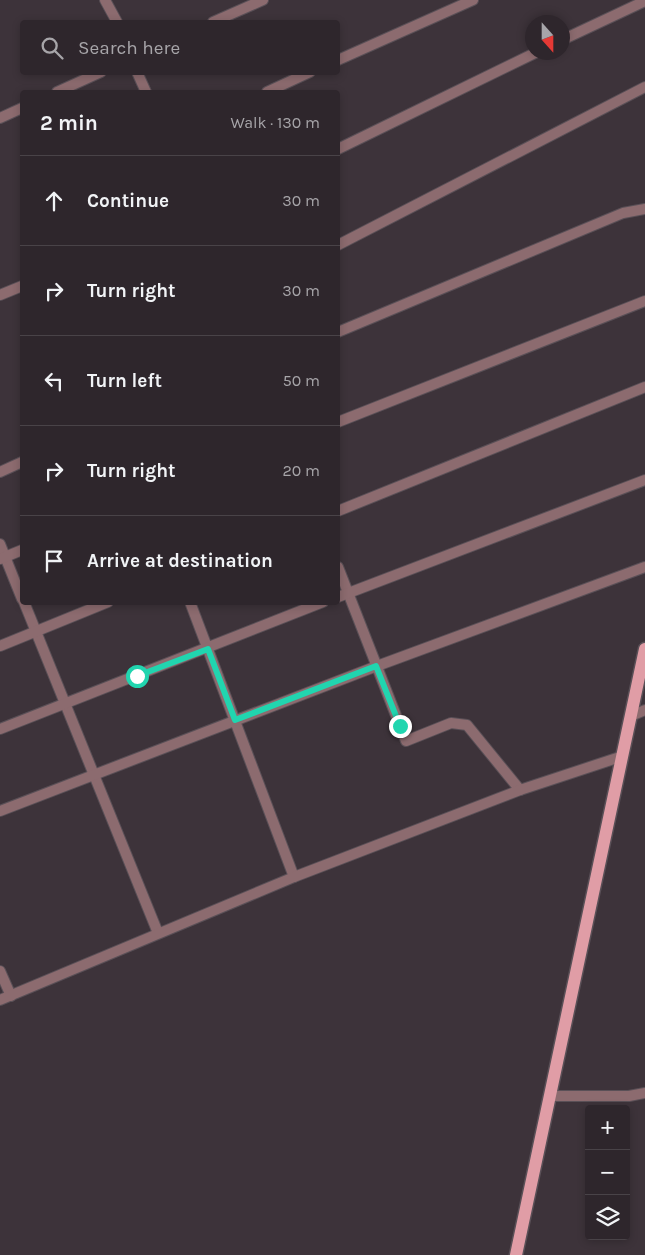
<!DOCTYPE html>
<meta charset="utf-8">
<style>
:root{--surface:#2e262c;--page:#3a3238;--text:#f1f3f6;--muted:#a7a5a9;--line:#494348}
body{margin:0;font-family:Karla,sans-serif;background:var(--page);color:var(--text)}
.controls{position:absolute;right:15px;bottom:15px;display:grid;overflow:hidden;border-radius:5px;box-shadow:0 2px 8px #0003}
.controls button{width:45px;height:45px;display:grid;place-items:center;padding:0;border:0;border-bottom:1px solid var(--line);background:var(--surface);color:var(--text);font:25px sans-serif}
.compass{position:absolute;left:525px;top:15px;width:45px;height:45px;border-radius:50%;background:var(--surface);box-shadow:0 2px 8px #0003;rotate:159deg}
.stop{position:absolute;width:15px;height:15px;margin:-11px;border:4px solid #21d5af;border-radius:50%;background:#fff}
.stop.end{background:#21d5af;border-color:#fff;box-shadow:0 1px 5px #0008}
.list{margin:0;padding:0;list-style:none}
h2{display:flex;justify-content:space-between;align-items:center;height:65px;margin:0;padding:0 20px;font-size:21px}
h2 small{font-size:16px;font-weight:400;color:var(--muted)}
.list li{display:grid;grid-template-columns:32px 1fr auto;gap:15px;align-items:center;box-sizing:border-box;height:90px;padding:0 20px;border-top:1px solid var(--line)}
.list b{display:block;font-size:19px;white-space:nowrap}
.list em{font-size:16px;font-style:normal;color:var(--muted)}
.icon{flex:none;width:28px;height:28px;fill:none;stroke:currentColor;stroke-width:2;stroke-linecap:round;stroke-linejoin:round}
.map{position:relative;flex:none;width:645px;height:1255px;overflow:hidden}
.search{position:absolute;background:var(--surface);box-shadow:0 2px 8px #0003;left:20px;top:20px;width:320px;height:55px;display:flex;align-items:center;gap:12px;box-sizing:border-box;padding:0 18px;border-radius:5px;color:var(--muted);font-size:19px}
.panel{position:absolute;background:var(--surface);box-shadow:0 2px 8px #0003;left:20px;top:90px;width:320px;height:515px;border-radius:5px}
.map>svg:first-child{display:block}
</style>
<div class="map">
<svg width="645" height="1255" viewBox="0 0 645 1255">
<rect width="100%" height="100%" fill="#3d333a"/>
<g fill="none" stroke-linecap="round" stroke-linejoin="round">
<defs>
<g id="minor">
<path d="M105 0 117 22"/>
<path d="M213 22 263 0"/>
<path d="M562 40 645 1"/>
<path d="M338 60 473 0"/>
<path d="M137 72 146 92"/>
<path d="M57 92 101 72"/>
<path d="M267 92 310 72"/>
<path d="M0 118 22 108"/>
<path d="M338 149 537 52"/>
<path d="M338 245 645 87"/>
<path d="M0 295 22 286"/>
<path d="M338 332 623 213 645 209"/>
<path d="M338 422 645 301"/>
<path d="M0 472 22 462"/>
<path d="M338 511 645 387"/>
<path d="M0 544 22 599"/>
<path d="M0 559 22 550"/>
<path d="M338 567 406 741 451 723 467 725 520 790"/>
<path d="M338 597 645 480"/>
<path d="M24 602 158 933"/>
<path d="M190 602 294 877"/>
<path d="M0 646 108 602"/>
<path d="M631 716 645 710"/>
<path d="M0 729 323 602"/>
<path d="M0 811 377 666 645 567"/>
<path d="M0 971 11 996"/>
<path d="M0 1000 294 877 520 790 623 756"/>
<path d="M552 1096H629L645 1093"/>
</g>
<path id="primary" d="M516 1255 645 649"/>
</defs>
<use href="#minor" stroke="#5a5057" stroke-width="12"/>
<use href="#primary" stroke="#5a5057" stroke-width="15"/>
<use href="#minor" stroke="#8c6b6f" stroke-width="10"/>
<use href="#primary" stroke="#e09da6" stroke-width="12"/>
</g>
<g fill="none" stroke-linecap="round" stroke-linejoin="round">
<path stroke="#21d5af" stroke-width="6" d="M137 676 208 649 235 720 376 666 400 726"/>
</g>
</svg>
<div class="controls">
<button>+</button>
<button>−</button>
<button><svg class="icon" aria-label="layers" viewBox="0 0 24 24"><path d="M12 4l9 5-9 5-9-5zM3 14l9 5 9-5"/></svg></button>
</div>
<svg class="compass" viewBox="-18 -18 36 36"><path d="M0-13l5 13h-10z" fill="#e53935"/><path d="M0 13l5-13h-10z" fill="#a7a5a9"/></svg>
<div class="stop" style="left:137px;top:676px"></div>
<div class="stop end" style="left:400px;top:726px"></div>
<div class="search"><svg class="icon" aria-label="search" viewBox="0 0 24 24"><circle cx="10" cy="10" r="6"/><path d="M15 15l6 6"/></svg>Search here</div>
<section class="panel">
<h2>2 min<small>Walk · 130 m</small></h2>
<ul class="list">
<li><svg class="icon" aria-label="ahead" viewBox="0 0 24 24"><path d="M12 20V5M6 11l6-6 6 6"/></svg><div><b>Continue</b></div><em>30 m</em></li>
<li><svg class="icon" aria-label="right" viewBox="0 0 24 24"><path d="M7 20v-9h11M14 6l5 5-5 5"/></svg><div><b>Turn right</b></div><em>30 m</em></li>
<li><svg class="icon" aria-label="left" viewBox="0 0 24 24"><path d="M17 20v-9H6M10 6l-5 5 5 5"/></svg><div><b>Turn left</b></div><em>50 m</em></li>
<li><svg class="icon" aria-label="right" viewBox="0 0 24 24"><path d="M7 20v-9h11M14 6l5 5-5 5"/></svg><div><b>Turn right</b></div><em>20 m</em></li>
<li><svg class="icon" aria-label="arrive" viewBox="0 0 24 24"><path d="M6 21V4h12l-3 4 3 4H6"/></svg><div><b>Arrive at destination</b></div></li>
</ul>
</section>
</div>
